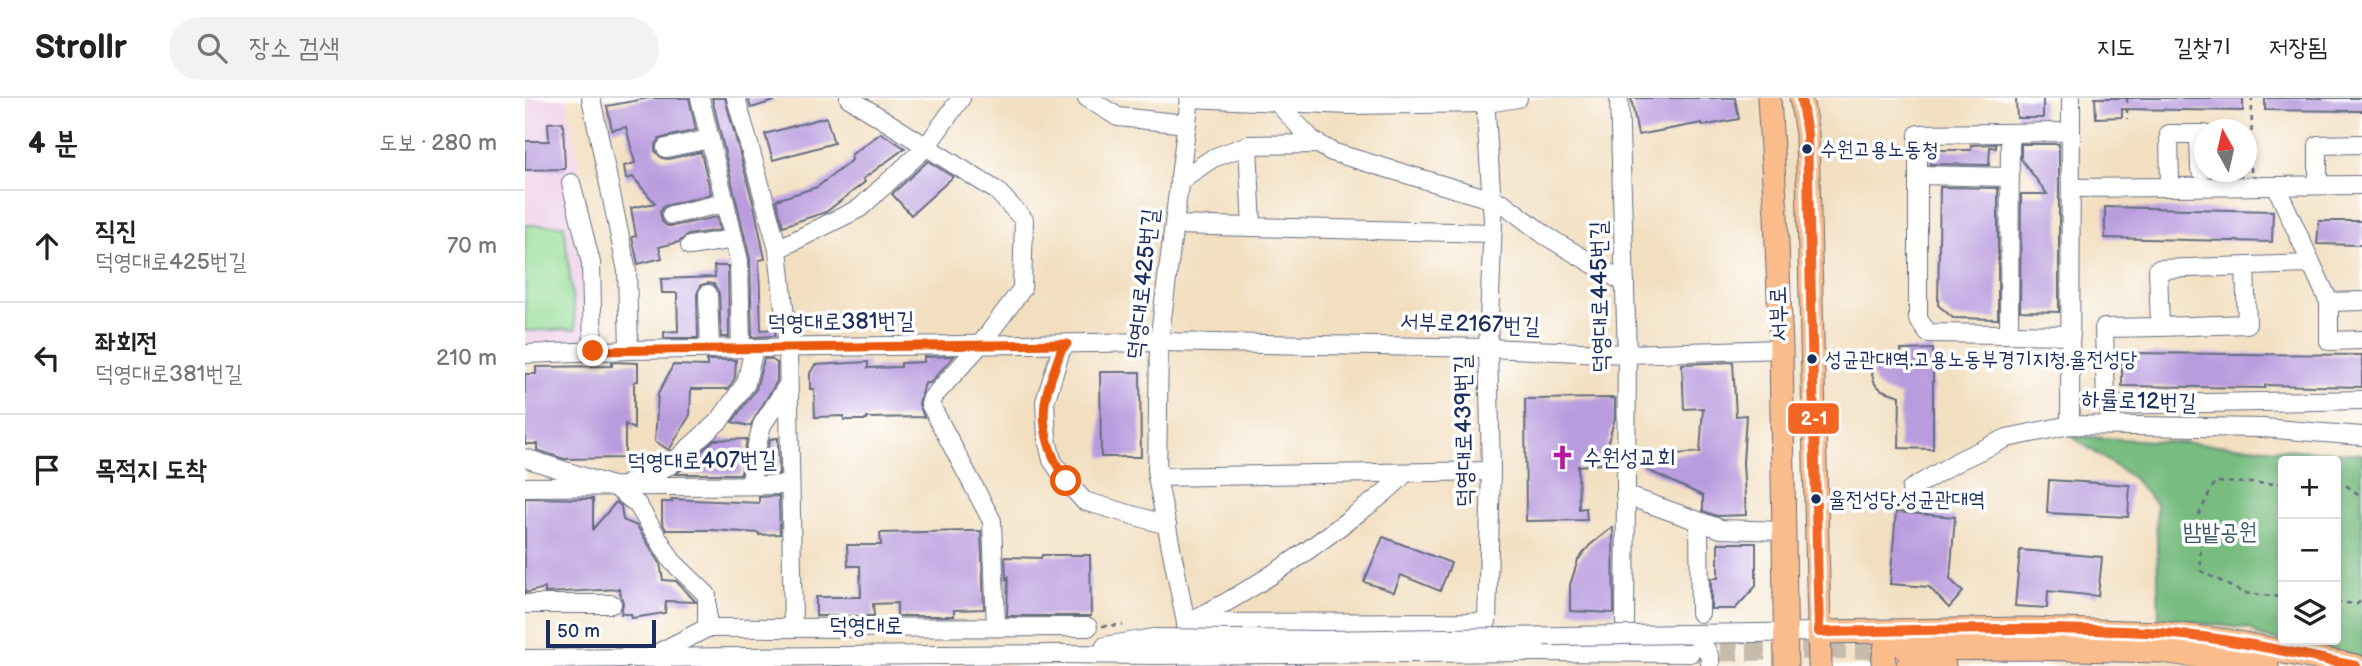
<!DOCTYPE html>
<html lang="ko">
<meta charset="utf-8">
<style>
:root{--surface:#fff;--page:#f2f2f2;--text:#222;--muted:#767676;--line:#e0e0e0}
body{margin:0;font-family:"Balsamiq Sans","Poor Story",sans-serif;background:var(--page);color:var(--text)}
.controls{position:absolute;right:21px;bottom:21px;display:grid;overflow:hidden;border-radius:7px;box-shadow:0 4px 10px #0003}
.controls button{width:63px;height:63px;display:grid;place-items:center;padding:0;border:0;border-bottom:2px solid var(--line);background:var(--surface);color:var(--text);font:35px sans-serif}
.compass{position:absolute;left:1669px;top:21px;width:63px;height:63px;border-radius:50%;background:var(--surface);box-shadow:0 4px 10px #0003;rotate:352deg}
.scale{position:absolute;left:21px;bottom:18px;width:110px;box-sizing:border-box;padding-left:7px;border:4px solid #1b2f5e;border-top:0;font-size:19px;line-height:24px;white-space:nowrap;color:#1b2f5e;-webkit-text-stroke:5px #fff;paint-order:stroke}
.stop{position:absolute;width:21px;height:21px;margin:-16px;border:5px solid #ea580c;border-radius:50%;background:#fff}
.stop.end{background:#ea580c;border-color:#fff;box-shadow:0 2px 7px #0008}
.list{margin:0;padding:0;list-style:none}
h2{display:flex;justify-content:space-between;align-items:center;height:91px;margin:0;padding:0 28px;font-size:30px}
h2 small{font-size:23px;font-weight:400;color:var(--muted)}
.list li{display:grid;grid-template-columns:46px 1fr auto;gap:21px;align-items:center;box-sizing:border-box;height:112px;padding:0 28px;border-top:2px solid var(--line)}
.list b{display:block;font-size:26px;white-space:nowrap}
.list p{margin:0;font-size:23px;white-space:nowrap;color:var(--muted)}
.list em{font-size:23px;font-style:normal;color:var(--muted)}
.icon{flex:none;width:38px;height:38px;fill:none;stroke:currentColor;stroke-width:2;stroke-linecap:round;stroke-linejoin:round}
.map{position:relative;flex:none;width:1837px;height:568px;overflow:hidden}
header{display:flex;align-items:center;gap:42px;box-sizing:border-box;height:98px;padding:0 35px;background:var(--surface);border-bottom:2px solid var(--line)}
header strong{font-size:33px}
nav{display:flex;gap:38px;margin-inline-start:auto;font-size:24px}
.search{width:490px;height:63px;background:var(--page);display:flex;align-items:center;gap:18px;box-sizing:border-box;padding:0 24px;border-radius:38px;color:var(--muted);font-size:26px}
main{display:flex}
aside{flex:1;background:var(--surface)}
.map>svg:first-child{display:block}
</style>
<header>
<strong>Strollr</strong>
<div class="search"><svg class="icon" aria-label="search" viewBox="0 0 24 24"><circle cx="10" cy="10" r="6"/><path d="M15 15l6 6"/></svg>장소 검색</div>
<nav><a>지도</a><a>길찾기</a><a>저장됨</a></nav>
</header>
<main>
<aside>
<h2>4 분<small>도보 · 280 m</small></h2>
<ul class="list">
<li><svg class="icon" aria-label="ahead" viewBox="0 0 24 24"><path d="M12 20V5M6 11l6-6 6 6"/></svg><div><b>직진</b><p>덕영대로425번길</p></div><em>70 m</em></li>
<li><svg class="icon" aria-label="left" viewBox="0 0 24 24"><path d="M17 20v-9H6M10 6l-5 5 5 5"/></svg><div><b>좌회전</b><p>덕영대로381번길</p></div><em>210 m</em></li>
<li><svg class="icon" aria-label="arrive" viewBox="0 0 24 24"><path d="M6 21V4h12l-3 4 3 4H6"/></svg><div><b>목적지 도착</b></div></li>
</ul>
</aside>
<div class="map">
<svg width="1837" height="568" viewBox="0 0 1837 568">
<rect width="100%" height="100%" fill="#fff"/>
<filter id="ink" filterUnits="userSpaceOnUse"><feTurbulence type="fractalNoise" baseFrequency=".0143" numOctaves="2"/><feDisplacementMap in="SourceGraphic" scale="14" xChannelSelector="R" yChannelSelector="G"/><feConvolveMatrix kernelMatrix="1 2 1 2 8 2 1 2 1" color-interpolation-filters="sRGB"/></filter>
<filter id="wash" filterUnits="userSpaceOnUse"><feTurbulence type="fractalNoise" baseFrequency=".00686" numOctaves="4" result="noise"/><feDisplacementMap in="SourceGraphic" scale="28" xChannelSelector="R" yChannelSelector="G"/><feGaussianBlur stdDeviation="1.57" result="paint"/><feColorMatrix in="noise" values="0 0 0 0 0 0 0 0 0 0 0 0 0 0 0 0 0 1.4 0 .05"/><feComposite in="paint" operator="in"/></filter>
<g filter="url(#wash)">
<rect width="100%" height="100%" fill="#f2dfc0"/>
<path fill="#efd0e7" d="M0 0H42L70 162 74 246 0 247Z"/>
<path fill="#96dd97" stroke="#58867a" stroke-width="2" d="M0 127H39L51 231 0 233Z"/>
<path fill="#78bc80" stroke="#4a766f" stroke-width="2" fill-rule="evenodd" d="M1546 338 1837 356V560L1736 539 1726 531 1634 520 1631 406 1608 380ZM1758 363H1811V542H1758Z"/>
<g id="blocks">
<g fill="#b99cde">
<path d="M124 0H164L171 32 134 41 130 47V53L137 60 143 61 176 54 186 96 139 108 135 114 137 124 142 128H148L192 119 195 132 163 137 154 144 134 149 137 160 113 166 107 139 111 138 106 110 130 105 108 79 101 81 99 68 110 65 101 29 87 32 82 8Z"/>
<path d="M187 0H200L230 112 240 161 234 162 236 232 250 231V238L227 239 225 161Z"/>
<path d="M223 0H248L249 3 226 10Z"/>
<path d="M1106 0H1210L1214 21 1178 28 1177 25 1113 37Z"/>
<path d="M1491 0H1518V20H1492Z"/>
<path d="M1570 0H1718V13L1597 11V19L1571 20Z"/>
<path d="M1740 0H1837V13L1740 12Z"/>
<path d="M301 19 309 45 248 62 240 36Z"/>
<path d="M38 24 40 71 0 72V43H24L23 25Z"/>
<path d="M356 35 380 50 338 81 340 84 301 114 258 128 251 102 292 89 327 62 326 57Z"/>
<path d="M1471 46V50L1465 49 1464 67 1405 66 1406 52H1446V47Z"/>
<path d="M1496 46H1534V214L1495 213 1496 96H1522L1496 61Z"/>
<path d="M403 63 428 79 386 117 367 96Z"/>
<path d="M1415 89 1473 90V221L1428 220 1413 207Z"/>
<path d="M1580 109 1748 113 1747 144 1580 140Z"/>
<path d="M1794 123H1837V147L1792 146Z"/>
<path d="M189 168H203L204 239H196L194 195 189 186 183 185 176 187 172 196 173 240H139V234L153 233 152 195H137L136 181 190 179Z"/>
<path d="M1408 251V351L1374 350 1375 298 1357 292 1350 286 1347 276 1350 267 1358 259 1376 261V252Z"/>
<path d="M1597 255 1837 257V289L1740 287V290L1597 288Z"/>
<path d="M429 258 405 285H400L394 306 399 319 342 320V322H319V318L290 319 289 291H285V275L290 267 343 264V270L376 269V265L399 264V259Z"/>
<path d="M239 261H246L252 265V283L225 328 207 324 231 291Z"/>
<path d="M182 262H211L210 280 203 291H166L165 317 144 352 130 343 133 296 148 267 182 268Z"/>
<path d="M87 264 113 265V283L109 284V331L100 326V360L39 361 12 352V346H0V276H11V269L87 268Z"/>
<path d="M1208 264 1211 318 1221 317 1218 365 1221 417 1192 418 1178 413V398L1116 369 1115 359 1175 354 1178 310 1159 311 1157 266Z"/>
<path d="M575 274H615L616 359H576Z"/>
<path d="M1090 300V320L1080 354H1075L1076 366 1053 368 1054 411 1061 410 1062 422 1001 423 1000 301Z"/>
<path d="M253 340 254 376H239L245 341Z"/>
<path d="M222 341 216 376H151L189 342Z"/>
<path d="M1524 382 1605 387 1603 419 1522 415Z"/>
<path d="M254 398 255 436 234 437V435L186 432H141L137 424V404H147L146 401 234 405V399Z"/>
<path d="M0 400 68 401V431L91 404 96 408 98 422 112 428 135 465 138 482 151 483 171 504 141 503 140 515 107 520 106 516H96L98 505 94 491 20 495V490L0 495Z"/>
<path d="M1371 414 1430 419 1425 481 1438 494 1424 510 1404 489 1365 486Z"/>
<path d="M1088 429 1089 515 1045 513V487L1053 462 1065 447Z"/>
<path d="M442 433H456L459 511 429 512V518H372V505L348 506 349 518H291V499H336L335 468H323L322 447H356L355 435Z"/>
<path d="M858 439 926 465 915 493 876 477 869 494 839 484Z"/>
<path d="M1193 445H1231V488L1210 511H1186V480H1193Z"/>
<path d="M1495 452 1577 459 1573 498 1523 493 1522 510 1490 508Z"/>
<path d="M517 457H565L566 518H482L483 479 481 481 480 459 516 460Z"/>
</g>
</g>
</g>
<g filter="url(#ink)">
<use href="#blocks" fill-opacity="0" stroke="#666d80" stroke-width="2"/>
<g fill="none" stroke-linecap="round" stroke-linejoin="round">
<path stroke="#c7bcac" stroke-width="18" stroke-dasharray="18 9" stroke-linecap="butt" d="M1168 555 1371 551"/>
<defs>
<g id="minor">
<path d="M66 0 102 173 104 252"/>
<path d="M175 0 214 163 216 250"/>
<path d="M211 0 253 151 263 249 268 528"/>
<path d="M324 0 472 93 499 122 497 191 455 247 407 300 405 306 467 423 471 528"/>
<path d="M562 0 593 19 662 26"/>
<path d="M664 0 825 7 962 5 993 0"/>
<path d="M748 0 788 43 807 54 978 105 1021 138 1100 185"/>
<path d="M1094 0 1102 256 1100 524"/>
<path d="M1546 34 1393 36V221L1403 235 1546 237"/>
<path d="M1674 37 1675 71H1680"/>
<path d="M723 47 727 129"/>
<path d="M141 50 185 41"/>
<path d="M1393 77 1485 79"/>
<path d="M654 83 688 60 723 47 794 46"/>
<path d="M46 85 66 165 68 253"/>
<path d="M1793 87V47L1837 46"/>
<path d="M1751 88 1804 204 1837 203"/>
<path d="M1645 89 1644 36H1680"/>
<path d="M1546 90 1837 87"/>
<path d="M146 117 200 105"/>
<path d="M649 127 967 135"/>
<path d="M165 148 209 141"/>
<path d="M253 151 335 110 401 49 436 0"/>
<path d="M1720 168 1722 226 1635 229 1633 171 1786 166"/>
<path d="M183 196 185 251"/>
<path d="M1804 204V243L1837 242"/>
<path d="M1635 229 1579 230 1581 307 1837 302"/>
<path d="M1484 236 1485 36"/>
<path d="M542 246 536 252 520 304 522 341 527 362 541 383 559 403 642 427"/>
<path d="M0 256 104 252 634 244 963 250 1102 256 1256 251"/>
<path d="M1545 327 1546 0"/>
<path d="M0 360 90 389 112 406 147 463 182 497V530"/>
<path d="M632 379 966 373"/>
<path d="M104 385 145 367 195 322 221 285 229 250"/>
<path d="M226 387 229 359 237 327 263 287"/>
<path d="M0 389 265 387"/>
<path d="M1386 391 1435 362 1482 340 1545 327 1738 330 1837 338"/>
<path d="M1100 397 1196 431 1258 433"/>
<path d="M1174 424 1175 515"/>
<path d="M0 506H87"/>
<path d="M667 522C724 495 777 458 826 420 845 406 865 392 880 375"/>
<path d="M661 525 962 524 966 373 963 250 968 122 960 0"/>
<path d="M1165 536 1294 534"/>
<path d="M1165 536C1176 545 1187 553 1185 568"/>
<path d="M580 548 629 540"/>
<path d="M1013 554 1165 555"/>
<path d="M129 557 182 530 563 529"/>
<path d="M0 561 532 556 630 557"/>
<path d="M663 568 661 525 632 379 634 244 665 0"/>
</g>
<g id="major">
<path d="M1244 0 1251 118 1256 251 1261 568"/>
<path d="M1276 0 1282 36 1295 568"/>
<path d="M1294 534 1502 531 1638 535 1703 543 1831 568"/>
<path d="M1381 551 1502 550 1637 553 1742 568"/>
<path d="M1360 568 1358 564 1361 547 1380 534"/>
<path d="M1383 568H1419"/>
</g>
</defs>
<use href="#minor" stroke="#666d80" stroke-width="20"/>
<use href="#major" stroke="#666d80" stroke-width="25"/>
<g stroke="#666d80" stroke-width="2.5" stroke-dasharray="5 5" stroke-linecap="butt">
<path d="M1602 0V21"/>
<path d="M1726 74 1727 0"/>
<path d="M1758 386 1690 384 1674 416 1676 473 1718 495 1758 499"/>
<path d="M1811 387 1822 388 1837 399"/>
<path d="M1811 504 1832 506 1837 502"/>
<path d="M577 528 598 527"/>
</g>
<use href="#minor" stroke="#fff" stroke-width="18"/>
<use href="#major" stroke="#fabc8b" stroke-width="23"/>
<defs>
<g id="minor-bridge">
<path d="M629 540 798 542 1165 536"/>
<path d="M630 557 1013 554"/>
</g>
</defs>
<use href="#minor-bridge" stroke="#666d80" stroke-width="20" stroke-linecap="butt"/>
<use href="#minor-bridge" stroke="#fff" stroke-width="18"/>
<defs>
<path id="bus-1" d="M1276 0 1282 36 1294 534C1408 532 1522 528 1636 535 1702 539 1767 555 1831 568"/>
</defs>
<use href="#bus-1" stroke="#fff" stroke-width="16"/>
<use href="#bus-1" stroke="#f26522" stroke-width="10"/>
</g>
</g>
<g fill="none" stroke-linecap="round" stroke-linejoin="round" filter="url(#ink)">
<path stroke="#ea580c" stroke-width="9" d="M68 253 542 246 536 252C531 269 522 287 520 305 516 333 526 359 541 383"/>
</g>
<defs>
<symbol id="church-bare" viewBox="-9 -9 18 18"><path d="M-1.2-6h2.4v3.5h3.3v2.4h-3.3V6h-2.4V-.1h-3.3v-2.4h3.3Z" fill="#b5179e" stroke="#fff" stroke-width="2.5" paint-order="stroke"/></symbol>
</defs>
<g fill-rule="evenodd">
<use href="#church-bare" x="1020" y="342" width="35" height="35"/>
</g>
<g fill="#1b2f5e" stroke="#fff" stroke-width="2.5">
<circle cx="1282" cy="51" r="6"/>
<circle cx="1287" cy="261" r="6"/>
<circle cx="1291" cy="401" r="6"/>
</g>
<g text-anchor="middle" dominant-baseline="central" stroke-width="7" stroke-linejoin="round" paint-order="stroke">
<g font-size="21" fill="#1b2f5e" stroke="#fff" text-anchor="start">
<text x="1295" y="51">수원고용노동청</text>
<text x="1300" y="261">성균관대역.고용노동부경기지청.율전성당</text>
<text x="1304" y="401">율전성당.성균관대역</text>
</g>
<g font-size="23" fill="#1b2f5e" stroke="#fff">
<text transform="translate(618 186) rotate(-84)">덕영대로425번길</text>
<text transform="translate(1075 199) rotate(-91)">덕영대로445번길</text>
<text transform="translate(1254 216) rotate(-92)">서부로</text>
<text transform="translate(316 224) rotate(-1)">덕영대로381번길</text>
<text transform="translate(945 226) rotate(2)">서부로2167번길</text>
<text transform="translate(1614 303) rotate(2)">하률로12번길</text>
<text transform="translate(939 333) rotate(-91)">덕영대로439번길</text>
<text transform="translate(177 363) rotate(-1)">덕영대로407번길</text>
<text x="341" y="528">덕영대로</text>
</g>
<g font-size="23" fill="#1b2f5e" stroke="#fff" text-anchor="start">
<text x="1058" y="360">수원성교회</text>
</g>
<g font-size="23" fill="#3a5a6c" stroke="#fff">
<text x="1695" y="434">밤밭공원</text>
</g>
</g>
<rect stroke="#fff" stroke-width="2.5" x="1262" y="304" width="53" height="33" rx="7" fill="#f26522"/>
<g font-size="19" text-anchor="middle" font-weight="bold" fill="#fff">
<text x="1289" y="327">2-1</text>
</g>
</svg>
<div class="controls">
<button>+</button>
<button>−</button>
<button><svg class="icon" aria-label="layers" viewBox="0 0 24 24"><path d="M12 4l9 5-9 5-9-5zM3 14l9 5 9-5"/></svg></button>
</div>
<svg class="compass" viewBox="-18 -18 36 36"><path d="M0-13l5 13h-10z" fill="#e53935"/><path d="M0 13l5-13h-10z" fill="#767676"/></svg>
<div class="scale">50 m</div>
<div class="stop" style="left:541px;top:383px"></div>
<div class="stop end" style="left:68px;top:253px"></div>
</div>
</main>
